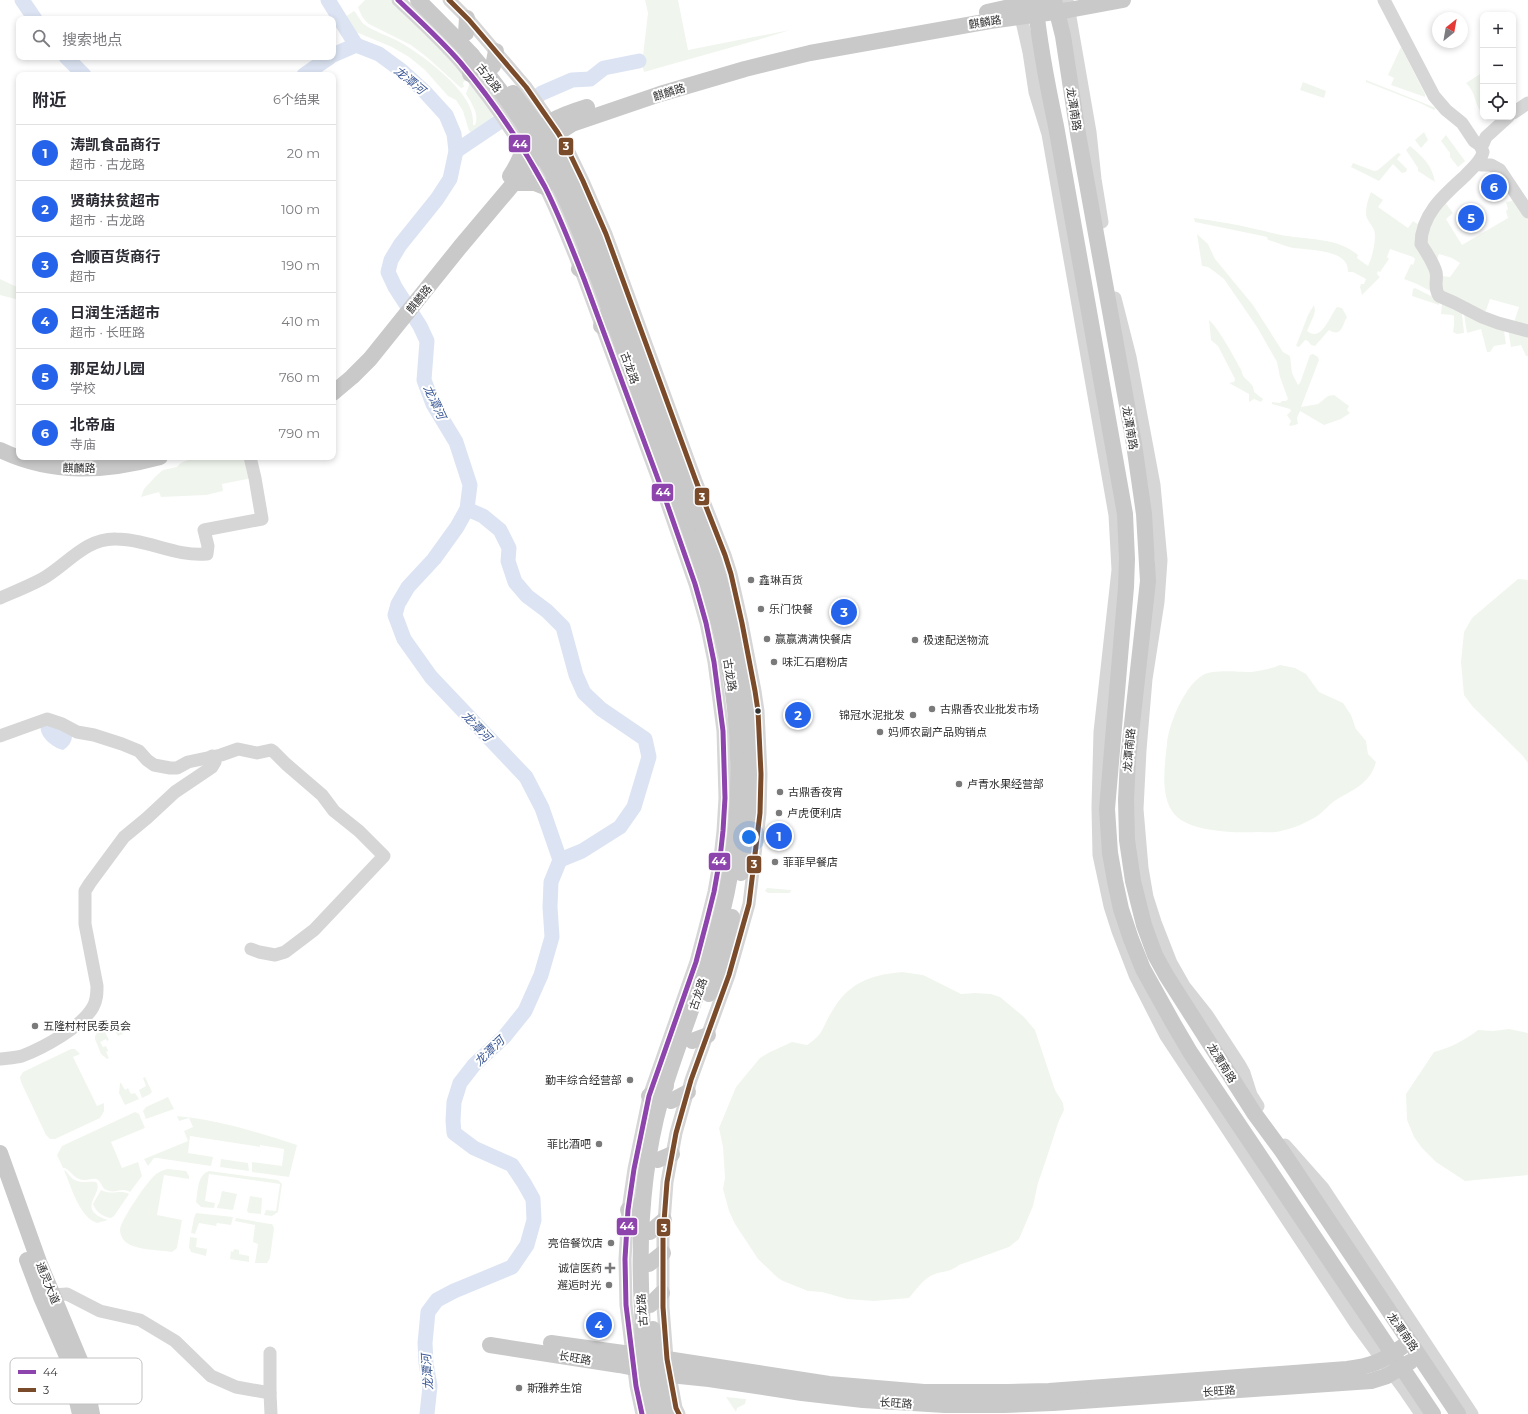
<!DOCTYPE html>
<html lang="zh">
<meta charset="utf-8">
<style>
:root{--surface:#fff;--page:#f7f7f7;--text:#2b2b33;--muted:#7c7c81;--line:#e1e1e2;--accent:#2563eb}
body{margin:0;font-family:Montserrat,"Noto Sans SC",sans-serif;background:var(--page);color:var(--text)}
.controls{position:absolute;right:12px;top:12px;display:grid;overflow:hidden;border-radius:8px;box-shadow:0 2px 6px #0003}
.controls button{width:36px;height:36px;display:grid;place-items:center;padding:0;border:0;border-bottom:1px solid var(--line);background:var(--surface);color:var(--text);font:20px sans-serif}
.compass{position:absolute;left:1432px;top:12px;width:36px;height:36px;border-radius:50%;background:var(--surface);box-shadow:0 2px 6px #0003;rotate:31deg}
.you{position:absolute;left:749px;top:837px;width:14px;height:14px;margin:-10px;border:3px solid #fff;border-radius:50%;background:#1a73e8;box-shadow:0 0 0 6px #1a73e833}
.badge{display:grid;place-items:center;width:26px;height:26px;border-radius:50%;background:var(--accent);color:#fff;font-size:13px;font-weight:700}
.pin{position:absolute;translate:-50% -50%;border:2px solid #fff;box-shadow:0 1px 4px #0006}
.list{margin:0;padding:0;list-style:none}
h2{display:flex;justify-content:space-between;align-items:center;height:52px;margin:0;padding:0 16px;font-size:17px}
h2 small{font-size:13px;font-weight:400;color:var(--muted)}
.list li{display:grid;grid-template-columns:26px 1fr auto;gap:12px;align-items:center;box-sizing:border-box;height:56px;padding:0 16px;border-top:1px solid var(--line)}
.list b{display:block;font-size:15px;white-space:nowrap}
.list p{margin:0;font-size:13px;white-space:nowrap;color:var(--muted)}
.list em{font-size:13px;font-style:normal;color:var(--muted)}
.icon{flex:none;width:22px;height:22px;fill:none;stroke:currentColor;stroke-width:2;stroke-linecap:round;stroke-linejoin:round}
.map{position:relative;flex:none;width:1528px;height:1414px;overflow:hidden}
.search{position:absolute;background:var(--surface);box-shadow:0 2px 6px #0003;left:16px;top:16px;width:320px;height:44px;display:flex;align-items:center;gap:10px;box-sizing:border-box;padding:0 14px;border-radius:8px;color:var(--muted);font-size:15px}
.panel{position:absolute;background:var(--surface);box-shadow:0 2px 6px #0003;left:16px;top:72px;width:320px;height:388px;border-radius:8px}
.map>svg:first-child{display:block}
</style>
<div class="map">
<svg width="1528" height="1414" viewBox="0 0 1528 1414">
<rect width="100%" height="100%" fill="#fff"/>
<g fill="#f0f6ee">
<path d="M365 0H392L429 36 466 79 463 83 464 87 461 88 428 58 411 45 369 24C363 19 361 15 358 7Z"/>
<path d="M645 0H678L688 50 790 30 761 39 644 72 642 64 648 13Z"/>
<path d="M354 11C358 15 360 21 365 25 374 31 386 35 396 40 419 52 463 85 471 110 473 115 473 121 473 125H475C480 115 471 102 466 94L470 82 491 113 493 117 492 120 473 133 469 131 463 111 456 100 448 96 425 70 409 57 392 47 351 30 345 20V17Z"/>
<path d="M1401 47 1425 94V97L1391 85 1394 78 1388 75Z"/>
<path d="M1480 74H1483V111L1481 112C1474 102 1476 93 1466 83Z"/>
<path d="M1366 80 1436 108 1434 110 1420 103 1366 82Z"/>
<path d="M1303 82 1326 91 1324 98 1300 90Z"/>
<path d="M1424 132 1428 140 1421 148 1415 140Z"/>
<path d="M1446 135 1465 161 1458 167 1450 157V153L1441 141Z"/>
<path d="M1410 146C1423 157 1432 165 1435 182L1418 171V168L1406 150Z"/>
<path d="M1398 153 1401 154 1397 159 1407 169 1406 172 1402 173 1393 164 1379 181 1351 167 1353 163 1374 171 1378 170Z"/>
<path d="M1509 190 1528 215V329L1513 325 1519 307 1490 299 1484 316 1442 294V276L1450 277 1460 263 1452 258 1439 254 1434 266 1424 235 1444 201 1453 213 1446 219 1462 245 1508 218 1506 211 1508 209 1506 202 1512 201Z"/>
<path d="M1371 192 1383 200 1378 207 1408 228 1413 221 1422 227 1434 293 1417 284 1404 279 1411 264 1413 265 1415 259 1413 257 1390 249 1387 257 1389 259 1380 272 1378 271 1377 274 1380 277 1362 295 1360 287 1361 284H1364L1366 279 1353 272H1348C1349 247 1304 251 1289 247 1282 245 1275 242 1268 240L1267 237 1258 235 1195 222 1194 218C1215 221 1235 224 1255 229 1266 231 1277 235 1288 236 1312 240 1338 238 1358 255L1357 258 1368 266C1372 258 1377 238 1374 230 1371 223 1366 220 1366 213 1366 206 1368 199 1371 192Z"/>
<path d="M1197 234 1208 244 1215 259 1253 305 1283 352 1290 356 1292 373 1298 385 1300 383 1310 355 1313 354 1318 357 1319 360 1301 407 1318 404 1328 396 1334 395 1349 406 1347 410 1350 413 1341 419 1324 425 1300 411 1297 418 1298 424 1291 426 1289 425 1291 421 1287 415 1291 411 1290 409 1272 404V402L1280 403 1282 401H1286L1288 399 1280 377 1277 362 1257 327 1224 279 1215 272 1208 267 1202 266Z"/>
<path d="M0 279 19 288V300L0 295Z"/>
<path d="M1415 288 1439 300V305L1412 296 1413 289Z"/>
<path d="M1442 303 1459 309 1462 314 1464 333 1457 334 1453 332 1454 325V316L1452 315 1441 314Z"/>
<path d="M1314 305 1315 310 1314 315 1307 331C1322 343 1330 315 1337 307L1342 308 1347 317C1342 325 1342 338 1329 330L1315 346 1311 345 1308 341 1305 340 1299 347 1296 346 1308 315Z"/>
<path d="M1464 314 1504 331 1506 344 1494 346 1490 352H1487L1481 329 1467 333Z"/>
<path d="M1209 320C1217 326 1235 358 1240 368 1242 370 1242 375 1244 377 1248 382 1254 384 1254 392L1263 399 1261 402 1254 399 1249 402V394L1229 383 1234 382 1235 379 1218 346 1211 340Z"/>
<path d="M1508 329 1528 333V356H1526L1521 345 1511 347Z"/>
<path d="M202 457H247L252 478 222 484 223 491 206 495 161 497 159 492 141 497 144 489 156 476 163 470 177 467C181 460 194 459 202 457Z"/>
<path d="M1518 579 1528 580V763L1522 755 1473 707 1464 695 1461 662 1464 632 1472 618Z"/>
<path d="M1280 665 1295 668 1306 674 1319 692 1343 703 1351 715 1356 729 1366 741 1368 754 1376 762C1370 785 1351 790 1333 802 1329 805 1325 810 1320 814 1309 822 1294 828 1281 831 1275 833 1267 832 1260 832 1238 833 1185 833 1172 811 1160 793 1165 764 1167 743 1169 723 1185 685 1203 675 1212 669 1239 672 1251 672 1261 671 1270 669 1280 665Z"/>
<path d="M767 888 791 890 790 893H768L765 891Z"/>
<path d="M902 972 923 975 961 994 975 993 991 994 1000 997 1024 1017 1035 1030 1055 1090 1063 1103 1064 1110 1058 1123 1048 1154 1038 1183 1033 1206 1019 1239 1009 1247 959 1265C948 1274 940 1270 929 1277 922 1281 915 1291 909 1298L874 1301 847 1299 822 1292 808 1291 783 1281 778 1278 758 1259 735 1224 729 1211 723 1189 725 1178 723 1147 719 1128 736 1087 760 1058 770 1052 792 1042 807 1045C823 1035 822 1028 831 1013 848 983 869 975 902 972Z"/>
<path d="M115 1025 119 1027 123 1034 118 1036 113 1027 105 1032 109 1040 107 1041 106 1039 100 1042 103 1047 106 1046 108 1051 106 1052 109 1058 107 1059 101 1054 95 1039V1036L97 1033Z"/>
<path d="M1509 1029 1528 1033V1175L1465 1181 1436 1162 1422 1148 1414 1137 1407 1120 1406 1094 1434 1052C1450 1048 1465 1040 1478 1030L1493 1031Z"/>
<path d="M71 1049H75L80 1054 73 1057 97 1106 104 1103V1111L100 1118 55 1139H50L46 1135 21 1082 20 1077 23 1072Z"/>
<path d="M145 1077 152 1092 150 1094 142 1098 139 1090 146 1086 143 1078Z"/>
<path d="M120 1083H121L125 1090 128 1088 131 1094 135 1093 139 1099 125 1105 119 1093Z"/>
<path d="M168 1097 174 1109 146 1119 143 1111 146 1107Z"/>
<path d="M135 1112 139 1114 145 1128 111 1142 122 1168 138 1162 142 1176 130 1192C121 1187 117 1193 109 1191 101 1189 103 1184 98 1180 94 1177 88 1181 83 1180 74 1179 72 1172 65 1168H63L57 1155 62 1146Z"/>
<path d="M177 1116C219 1120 257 1132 297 1145L289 1177 252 1172V1162L282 1166 284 1149 260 1145V1147L190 1136 188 1153 213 1157 211 1166 157 1158H154L148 1166 144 1159 188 1141 184 1131 193 1127 189 1118 179 1121Z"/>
<path d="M221 1159 248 1163 249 1171 220 1167Z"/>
<path d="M168 1169 186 1171 189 1176V1179L164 1175 157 1215 182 1220 177 1248 172 1252C160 1250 136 1250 127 1243 123 1240 120 1235 120 1230 120 1221 147 1182 154 1176 158 1172 162 1170 168 1169Z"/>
<path d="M64 1170C68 1172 69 1176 73 1179 81 1184 89 1181 96 1182 105 1193 74 1209 108 1220L97 1223C79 1217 71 1186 64 1170Z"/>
<path d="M209 1171 278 1180 282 1184 278 1212 272 1216 264 1215 266 1210 276 1211 280 1184 209 1174 205 1201 215 1203 214 1208 201 1207 196 1202C198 1191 197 1175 209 1171Z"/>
<path d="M101 1190C113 1196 120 1189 129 1194L114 1216 111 1218C103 1217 96 1212 93 1204Z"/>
<path d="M222 1191 237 1194 233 1210 217 1208 218 1204H219Z"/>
<path d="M250 1196 262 1198 261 1214 249 1213 247 1211Z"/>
<path d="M196 1213 233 1217 231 1225 217 1223 216 1226 199 1223 195 1234 191 1233 194 1218Z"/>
<path d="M236 1218 270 1224H272L274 1228 270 1258 267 1263H255L258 1244 253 1242 255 1225 235 1221Z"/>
<path d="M190 1237 197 1238 196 1247 207 1249 206 1256 191 1252 189 1247Z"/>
<path d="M234 1249 239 1250V1254L249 1256V1262L230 1259 231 1251 233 1252Z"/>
<path d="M726 1397 746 1399 745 1404 737 1408 736 1412Z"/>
</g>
<path fill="#dce4f3" d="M47 722 72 736C72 742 68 747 63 750 53 748 38 736 41 725Z"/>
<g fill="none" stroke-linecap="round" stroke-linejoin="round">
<g stroke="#dce4f3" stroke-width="15">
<path d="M22 0 35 19"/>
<path d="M328 0 356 45"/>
<path d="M333 55 356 45 379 54 402 71 425 92 446 115 454 134 456 151 450 179 437 199 400 245 391 260 388 272 395 287 420 326 427 341 424 380 433 404 456 442 470 485 467 509 457 527 434 559 408 587 398 604 395 615 404 639 431 677 526 777 542 808 560 860 551 882 550 907 552 937 541 975 525 1011 504 1037 474 1065 460 1083 454 1102 453 1121 454 1133 474 1148 512 1165 524 1183 533 1199 534 1220 527 1245 512 1267 454 1291 437 1300 428 1312 425 1343 426 1363 430 1386 427 1414"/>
<path d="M66 57 84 75"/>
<path d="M304 75 330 57"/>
<path d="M456 151 542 93 572 80 590 79 604 68 639 61"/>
<path d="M467 509 483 516 500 530 509 548 508 561 515 582 527 596 547 611 563 627 576 675 584 693 601 709 645 739 649 757 634 807 620 827 582 851 560 860"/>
</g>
<g stroke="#d6d6d6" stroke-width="13">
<path d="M398 0C419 20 441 40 460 62 493 101 521 143 545 187 560 217 572 248 584 279L665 498 695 584 706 623 714 662 723 731 725 798 723 831 720 858 714 892 707 920 696 962 649 1096 634 1169 628 1210 625 1259 626 1305 636 1386 642 1414"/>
<path d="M449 0 469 20 526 87 558 133 569 152 583 181 606 234 696 481 725 555 731 574 742 623 755 691 758 711 761 774 760 813 749 904 729 975 691 1080 676 1133 667 1182 663 1235V1307L667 1359 676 1408 679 1414"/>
<path d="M1067 0 1090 132 1095 179 1102 222"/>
<path d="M1384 0 1434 96 1446 110 1462 123 1474 141 1480 145 1483 144 1486 137 1508 117"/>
<path d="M1022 8 1021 17 1029 52 1035 92 1048 134 1115 515 1118 570 1100 732 1098 807 1099 855 1110 906 1118 931 1135 975 1166 1036 1356 1324 1406 1392 1421 1414"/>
<path d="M1513 113 1528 103"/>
<path d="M1480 145 1483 152C1481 162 1472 168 1465 176 1445 194 1421 214 1421 244 1427 253 1433 262 1436 272 1438 281 1433 286 1439 296L1455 303 1482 317 1498 323 1528 331"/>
<path d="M1479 162 1481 165H1491L1500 170 1528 212"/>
<path d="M1115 298 1130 357 1154 485 1161 560 1158 602 1146 679 1140 750 1137 809 1142 868 1147 897 1155 922 1171 963 1184 986 1207 1015 1239 1064 1244 1073 1251 1095 1258 1106"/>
<path d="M0 598C14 592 29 586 42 579 67 565 85 538 116 539 148 539 175 557 207 554L208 546 204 530 262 519 255 478 250 457"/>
<path d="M0 736 47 719 62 724 77 732 94 735 122 744 139 751 147 760 154 765 170 768H177L188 762 221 755 238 749 257 753 271 750 274 752 286 764 322 795 334 811 359 831 384 856 314 930 285 952 275 955 259 952 251 949"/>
<path d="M0 1059C7 1058 15 1058 22 1056 43 1048 82 1027 93 1007 97 1000 97 993 97 986L85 924V891L90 883 124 837 147 818 175 792 212 767 215 762 212 756"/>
<path d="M1285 1145 1323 1188 1472 1414"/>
<path d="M53 1295 67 1294 100 1311 140 1320 175 1341 211 1376 236 1387 270 1393 271 1414"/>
<path d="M270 1393V1353"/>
</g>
<g stroke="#c9c9c9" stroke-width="16">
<path d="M418 0C436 18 454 36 471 54 506 94 540 146 563 193 576 220 587 249 598 277 615 324 632 372 649 419 677 497 710 575 727 657 741 724 742 807 730 875 717 953 683 1024 661 1099 642 1168 638 1239 642 1309 643 1324 642 1340 643 1355 645 1375 651 1395 655 1414"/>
<path d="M1035 0C1039 42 1047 84 1056 126L1125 514 1127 559 1126 587 1107 809 1110 853 1115 881 1121 909 1131 939 1143 969 1173 1023 1190 1052 1433 1414"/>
<path d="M1054 0 1063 36 1078 134 1134 444 1144 514 1148 581 1128 760 1126 800 1127 840 1133 881 1144 925 1155 955 1166 975 1254 1113 1282 1151 1458 1414"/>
<path d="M987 12 1042 0"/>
<path d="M466 33 467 18"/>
<path d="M493 66 496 51"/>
<path d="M470 74 472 55"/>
<path d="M513 93C528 113 544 133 557 155 576 186 588 221 601 254L700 519 715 565 738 646 748 716 751 757 749 810 741 873"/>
<path d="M510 176C516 168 519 160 523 151 536 124 561 115 587 107"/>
<path d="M514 183H535L545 187"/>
<path d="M579 269 588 249"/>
<path d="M601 326 610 309"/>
<path d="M333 393 352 377 370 359 460 247 540 152 558 133 572 124 660 94 745 69 810 53 990 21 1069 10 1123 0"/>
<path d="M0 450C52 475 105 472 160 457"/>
<path d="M709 994 719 968 732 917"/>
<path d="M692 1041 708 1035"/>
<path d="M649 1096 666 1086"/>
<path d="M671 1101 688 1092"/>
<path d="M0 1153 39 1262 82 1365 92 1414"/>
<path d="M658 1160 672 1154"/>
<path d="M628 1210 643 1203"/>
<path d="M650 1232 664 1220"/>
<path d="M27 1260 41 1297 66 1354 80 1414"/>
<path d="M649 1264 663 1253"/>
<path d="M650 1305 662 1293"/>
<path d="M653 1329C655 1359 661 1385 667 1414"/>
<path d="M551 1343 667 1359 829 1384 924 1392H1008L1049 1391 1347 1369C1372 1366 1381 1362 1402 1347"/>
<path d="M490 1345 619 1365 670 1375 709 1379 802 1393 863 1400 945 1405H1004L1053 1403 1371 1381 1387 1376 1410 1362"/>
</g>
<defs>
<path id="bus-1" d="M398 0C419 20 441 40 460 62 493 101 521 143 545 187 560 217 572 248 584 279L665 498 695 584 706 623 714 662 723 731 725 798 723 831 720 858 714 892 707 920 696 962 649 1096 634 1169 628 1210 625 1259 626 1305 636 1386 642 1414"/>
<path id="bus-2" d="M449 0 469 20 526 87 558 133 569 152 583 181 606 234 696 481 725 555 731 574 742 623 755 691 758 711 761 774 760 813 749 904 729 975 691 1080 676 1133 667 1182 663 1235V1307L667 1359 676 1408 679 1414"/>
</defs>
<use href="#bus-1" stroke="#fff" stroke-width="8"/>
<use href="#bus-2" stroke="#fff" stroke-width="8"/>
<use href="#bus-1" stroke="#8e44ad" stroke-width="5"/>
<use href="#bus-2" stroke="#7a4b2a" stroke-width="5"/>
</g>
<g fill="#7a7a7a" stroke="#fff" stroke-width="1.5">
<circle cx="751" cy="580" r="4"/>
<circle cx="761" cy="609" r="4"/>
<circle cx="767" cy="639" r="4"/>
<circle cx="915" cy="640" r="4"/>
<circle cx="774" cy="662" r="4"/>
<circle cx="932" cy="709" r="4"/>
<circle cx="913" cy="715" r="4"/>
<circle cx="880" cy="732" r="4"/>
<circle cx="959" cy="784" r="4"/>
<circle cx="780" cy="792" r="4"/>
<circle cx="779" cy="813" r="4"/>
<circle cx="775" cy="862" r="4"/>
<circle cx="35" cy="1026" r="4"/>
<circle cx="630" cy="1080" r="4"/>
<circle cx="599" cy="1144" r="4"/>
<circle cx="611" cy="1243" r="4"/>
<path d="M608 1262h4v4h4v4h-4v4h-4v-4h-4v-4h4z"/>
<circle cx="609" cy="1285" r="4"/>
<circle cx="519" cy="1388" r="4"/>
</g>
<circle fill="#323232" stroke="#fff" stroke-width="1.5" cx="758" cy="711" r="3.5"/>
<g text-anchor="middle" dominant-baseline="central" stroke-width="4" stroke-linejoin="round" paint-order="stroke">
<g font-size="11" fill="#323232" stroke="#fff">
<text transform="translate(985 22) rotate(-9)">麒麟路</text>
<text transform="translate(489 78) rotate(52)">古龙路</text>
<text transform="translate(669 92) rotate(-17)">麒麟路</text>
<text transform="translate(1074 109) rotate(81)">龙潭南路</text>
<text transform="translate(419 299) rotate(-51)">麒麟路</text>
<text transform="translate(630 368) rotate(70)">古龙路</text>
<text transform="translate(1130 428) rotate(80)">龙潭南路</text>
<text transform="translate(79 468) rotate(1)">麒麟路</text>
<text transform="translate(730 675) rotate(81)">古龙路</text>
<text transform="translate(1129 750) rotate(-85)">龙潭南路</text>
<text transform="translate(698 994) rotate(-71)">古龙路</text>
<text transform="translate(1222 1063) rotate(58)">龙潭南路</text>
<text transform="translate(48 1283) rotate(68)">通灵大道</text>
<text transform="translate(642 1310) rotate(-94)">古龙路</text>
<text transform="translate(1403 1332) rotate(55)">龙潭南路</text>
<text transform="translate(575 1358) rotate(9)">长旺路</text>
<text transform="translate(1219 1391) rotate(-4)">长旺路</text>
<text transform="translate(896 1403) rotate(4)">长旺路</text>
</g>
<g font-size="11" fill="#323232" stroke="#fff" text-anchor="start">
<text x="759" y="580">鑫琳百货</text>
<text x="769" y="609">乐门快餐</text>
<text x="775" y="639">赢赢满满快餐店</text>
<text x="923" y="640">极速配送物流</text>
<text x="782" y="662">味汇石磨粉店</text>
<text x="940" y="709">古鼎香农业批发市场</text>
<text x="905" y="715" text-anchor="end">锦冠水泥批发</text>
<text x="888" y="732">妈师农副产品购销点</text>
<text x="967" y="784">卢青水果经营部</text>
<text x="788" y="792">古鼎香夜宵</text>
<text x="787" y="813">卢虎便利店</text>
<text x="783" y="862">菲菲早餐店</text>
<text x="43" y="1026">五隆村村民委员会</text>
<text x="622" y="1080" text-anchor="end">勤丰综合经营部</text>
<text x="591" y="1144" text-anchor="end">菲比酒吧</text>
<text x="603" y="1243" text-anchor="end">亮倍餐饮店</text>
<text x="602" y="1268" text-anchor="end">诚信医药</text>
<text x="601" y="1285" text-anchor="end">邂逅时光</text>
<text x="527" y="1388">斯雅养生馆</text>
</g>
<g font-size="12" font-style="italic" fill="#3d5a97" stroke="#fff">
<text transform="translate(410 80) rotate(40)">龙潭河</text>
<text transform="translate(435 402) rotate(65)">龙潭河</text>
<text transform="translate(477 726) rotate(46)">龙潭河</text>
<text transform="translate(489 1051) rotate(-44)">龙潭河</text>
<text transform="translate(427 1372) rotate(-94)">龙潭河</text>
</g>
</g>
<rect x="10" y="1358" width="132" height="46" rx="6" fill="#fff" stroke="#c2c2c2" stroke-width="1"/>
<rect x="18" y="1370" width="18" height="4" fill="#8e44ad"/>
<rect x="18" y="1388" width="18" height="4" fill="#7a4b2a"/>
<g font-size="11" fill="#323232">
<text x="43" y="1376">44</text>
<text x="43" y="1394">3</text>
</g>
<g stroke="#fff" stroke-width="1.5">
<rect x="508" y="134" width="23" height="19" rx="4" fill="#8e44ad"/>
<rect x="558" y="137" width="16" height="19" rx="4" fill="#7a4b2a"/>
<rect x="651" y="483" width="23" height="19" rx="4" fill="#8e44ad"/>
<rect x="694" y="487" width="16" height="19" rx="4" fill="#7a4b2a"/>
<rect x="708" y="852" width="23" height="19" rx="4" fill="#8e44ad"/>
<rect x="746" y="855" width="16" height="19" rx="4" fill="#7a4b2a"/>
<rect x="616" y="1217" width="22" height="19" rx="4" fill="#8e44ad"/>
<rect x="656" y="1218" width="15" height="19" rx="4" fill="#7a4b2a"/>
</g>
<g font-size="11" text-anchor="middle" font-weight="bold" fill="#fff">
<text x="520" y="148">44</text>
<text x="566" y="150">3</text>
<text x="663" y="496">44</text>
<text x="702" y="501">3</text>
<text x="719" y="865">44</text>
<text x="754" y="868">3</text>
<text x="627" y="1230">44</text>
<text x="664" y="1232">3</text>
</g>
</svg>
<div class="controls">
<button>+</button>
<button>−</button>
<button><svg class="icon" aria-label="locate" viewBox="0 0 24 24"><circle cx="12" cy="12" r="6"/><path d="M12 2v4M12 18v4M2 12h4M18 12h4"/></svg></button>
</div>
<svg class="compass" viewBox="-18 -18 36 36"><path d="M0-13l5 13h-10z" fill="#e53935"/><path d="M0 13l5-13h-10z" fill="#7c7c81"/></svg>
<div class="you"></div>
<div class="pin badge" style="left:779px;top:836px">1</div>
<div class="pin badge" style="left:798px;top:715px">2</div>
<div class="pin badge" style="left:844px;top:612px">3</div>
<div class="pin badge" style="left:599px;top:1325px">4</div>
<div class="pin badge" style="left:1471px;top:218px">5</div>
<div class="pin badge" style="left:1494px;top:187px">6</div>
<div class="search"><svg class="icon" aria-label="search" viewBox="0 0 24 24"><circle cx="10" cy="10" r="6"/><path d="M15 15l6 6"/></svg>搜索地点</div>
<section class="panel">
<h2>附近<small>6个结果</small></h2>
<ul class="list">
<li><span class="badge">1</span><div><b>涛凯食品商行</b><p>超市 · 古龙路</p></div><em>20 m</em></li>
<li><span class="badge">2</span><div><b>贤萌扶贫超市</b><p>超市 · 古龙路</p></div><em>100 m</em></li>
<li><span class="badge">3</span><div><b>合顺百货商行</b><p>超市</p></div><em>190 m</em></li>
<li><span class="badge">4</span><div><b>日润生活超市</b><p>超市 · 长旺路</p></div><em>410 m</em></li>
<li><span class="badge">5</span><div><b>那足幼儿园</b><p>学校</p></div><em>760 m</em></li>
<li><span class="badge">6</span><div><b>北帝庙</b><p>寺庙</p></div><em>790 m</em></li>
</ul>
</section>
</div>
